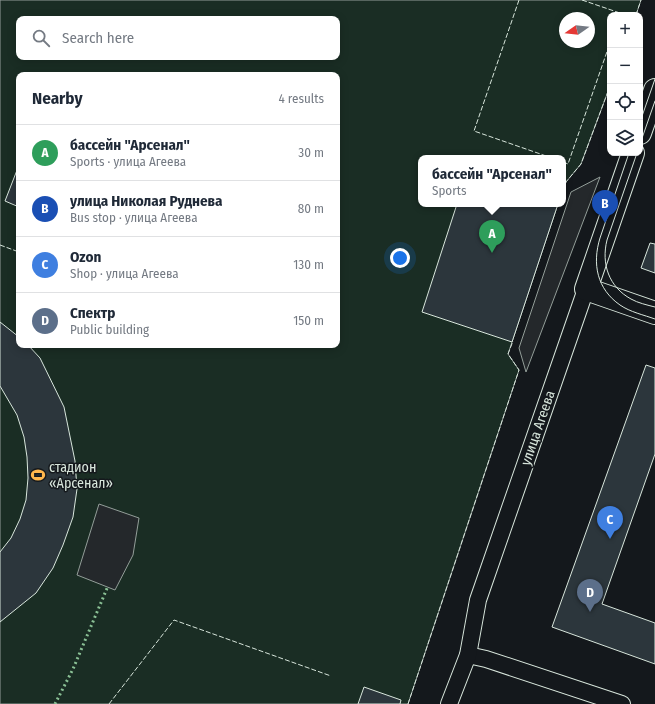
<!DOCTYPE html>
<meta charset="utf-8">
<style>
:root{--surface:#fff;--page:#f2f2f3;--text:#1f2937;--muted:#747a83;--line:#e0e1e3;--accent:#d93025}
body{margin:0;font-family:"Fira Sans Condensed",sans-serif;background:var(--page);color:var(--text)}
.controls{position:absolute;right:12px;top:12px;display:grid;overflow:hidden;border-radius:8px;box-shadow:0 2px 10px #0003}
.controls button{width:36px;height:36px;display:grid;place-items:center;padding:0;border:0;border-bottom:1px solid var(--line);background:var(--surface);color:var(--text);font:20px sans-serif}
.compass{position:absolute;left:559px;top:12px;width:36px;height:36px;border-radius:50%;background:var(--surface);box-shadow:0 2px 10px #0003;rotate:256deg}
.you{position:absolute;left:400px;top:258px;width:14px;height:14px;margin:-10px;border:3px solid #fff;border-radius:50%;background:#1a73e8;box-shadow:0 0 0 6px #1a73e833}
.badge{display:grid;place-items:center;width:26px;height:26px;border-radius:50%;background:var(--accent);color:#fff;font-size:13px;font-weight:700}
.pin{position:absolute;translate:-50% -33px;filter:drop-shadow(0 1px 2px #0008)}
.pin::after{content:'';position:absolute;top:21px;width:14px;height:12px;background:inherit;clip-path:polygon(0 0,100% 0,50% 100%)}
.popup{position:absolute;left:418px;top:155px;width:148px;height:52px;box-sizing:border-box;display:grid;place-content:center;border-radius:8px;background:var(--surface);filter:drop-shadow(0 1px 3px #0005);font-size:13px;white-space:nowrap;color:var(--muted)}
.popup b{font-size:15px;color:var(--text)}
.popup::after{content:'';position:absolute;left:50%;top:100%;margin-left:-8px;border:8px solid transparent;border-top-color:var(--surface)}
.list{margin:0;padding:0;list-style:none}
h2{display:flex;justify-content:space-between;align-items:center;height:52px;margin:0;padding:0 16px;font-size:17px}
h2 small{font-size:13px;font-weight:400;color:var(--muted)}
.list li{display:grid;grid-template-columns:26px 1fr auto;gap:12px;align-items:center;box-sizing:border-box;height:56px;padding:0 16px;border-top:1px solid var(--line)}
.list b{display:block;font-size:15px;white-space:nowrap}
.list p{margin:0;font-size:13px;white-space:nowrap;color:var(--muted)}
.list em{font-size:13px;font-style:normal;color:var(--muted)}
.icon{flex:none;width:22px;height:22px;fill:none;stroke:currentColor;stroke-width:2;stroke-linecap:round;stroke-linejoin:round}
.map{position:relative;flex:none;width:655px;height:704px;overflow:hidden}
.search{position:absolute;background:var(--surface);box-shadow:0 2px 10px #0003;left:16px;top:16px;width:324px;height:44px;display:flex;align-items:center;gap:10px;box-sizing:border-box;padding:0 14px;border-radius:8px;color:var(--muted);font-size:15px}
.panel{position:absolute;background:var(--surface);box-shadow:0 2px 10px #0003;left:16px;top:72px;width:324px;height:276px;border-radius:8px}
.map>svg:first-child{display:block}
</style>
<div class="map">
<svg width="655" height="704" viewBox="0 0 655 704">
<rect width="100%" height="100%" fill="#14181c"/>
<path fill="#1a2d24" stroke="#939e99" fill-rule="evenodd" d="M0 0H641L636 15H610V86L581 164 566 182 563 190V158H421V204H558L508 354 519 370 408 704H0ZM565 18H589V42H565ZM19 19H337V57H19ZM19 75H337V345H19Z"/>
<g fill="#24282b" stroke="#939e99">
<path d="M600 177 526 372 519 348 571 192Z"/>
<path d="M99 504 139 518 133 555 115 590 77 575Z"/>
</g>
<g fill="#2c363c" stroke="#d8e6dc">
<path d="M19 165V207L5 201Z"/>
<path d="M457 204H558L512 342 422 312Z"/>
<path d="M650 243 655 244V273L641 268Z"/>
<path d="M0 322 19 337V345H28L40 358 64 407 75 461 77 489 73 517 63 545 53 568 36 593 0 622V552L11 538 20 519 26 500 28 478 27 457 24 437 17 415 0 386Z"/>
<path d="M646 365 655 368V454L602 604 655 623V664L552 627Z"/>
<path d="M364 687 401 700 400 704H358Z"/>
</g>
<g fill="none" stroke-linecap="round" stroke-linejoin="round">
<defs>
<g id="street">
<path d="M468 655 486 659 622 704"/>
<path d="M449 704 468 655 478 600 586 289"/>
</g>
<g id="secondary">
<path d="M640 133 655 90"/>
<path d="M633 153 586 289 655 313"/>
</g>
</defs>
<use href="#street" stroke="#d8e6dc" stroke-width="18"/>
<use href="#secondary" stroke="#d8e6dc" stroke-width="24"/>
<use href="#street" stroke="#14181c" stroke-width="16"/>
<use href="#secondary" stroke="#14181c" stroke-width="22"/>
<g stroke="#d8e6dc" stroke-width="1">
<path d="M640 122 655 79"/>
<path d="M640 144 655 101"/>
<path d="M629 153 600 238C592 264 597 289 620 305 630 312 644 315 655 319"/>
<path d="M637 153 607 240C601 264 609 287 631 299 638 303 647 305 655 307"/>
</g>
<path stroke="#8ac095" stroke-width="3" stroke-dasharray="2 3" stroke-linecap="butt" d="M55 704 73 669 108 586"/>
<g stroke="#d8e6dc" stroke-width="1" stroke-dasharray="5 2" stroke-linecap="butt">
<path d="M519 0 474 131 552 158"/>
<path d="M582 0 620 13V15"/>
<path d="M636 15 641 0"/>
<path d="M563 162 568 164 610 43"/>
<path d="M563 190 566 182 581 164 610 86"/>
<path d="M0 245 19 252"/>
<path d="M109 704 174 620 331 676"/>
<path d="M408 704 519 370 508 354 513 341"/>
</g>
</g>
<defs>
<symbol id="stadium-bare" viewBox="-9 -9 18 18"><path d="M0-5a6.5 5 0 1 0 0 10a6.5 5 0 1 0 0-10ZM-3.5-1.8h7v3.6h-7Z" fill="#ffb74d" stroke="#14181c" stroke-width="2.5" paint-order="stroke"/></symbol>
</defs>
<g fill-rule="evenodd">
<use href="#stadium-bare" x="28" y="465" width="20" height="20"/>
</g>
<g text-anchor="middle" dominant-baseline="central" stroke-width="3" stroke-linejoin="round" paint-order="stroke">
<g font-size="14" fill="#d8e6dc" stroke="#14181c">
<text transform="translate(538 428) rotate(-71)">улица Агеева</text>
</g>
<g font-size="14" fill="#d8e6dc" stroke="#14181c" text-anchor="start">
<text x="49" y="467">стадион<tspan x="49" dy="16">«Арсенал»</tspan></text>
</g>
</g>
</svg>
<div class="controls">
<button>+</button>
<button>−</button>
<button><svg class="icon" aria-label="locate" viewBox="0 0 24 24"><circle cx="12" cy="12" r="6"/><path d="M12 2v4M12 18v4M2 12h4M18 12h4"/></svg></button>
<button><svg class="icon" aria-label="layers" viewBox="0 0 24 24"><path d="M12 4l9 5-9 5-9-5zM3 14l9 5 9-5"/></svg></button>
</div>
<svg class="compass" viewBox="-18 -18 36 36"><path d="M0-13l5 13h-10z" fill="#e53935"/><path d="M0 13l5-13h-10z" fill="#747a83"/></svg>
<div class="you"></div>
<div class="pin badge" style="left:492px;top:253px;background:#2e9e5b">A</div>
<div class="popup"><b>бассейн &quot;Арсенал&quot;</b>Sports</div>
<div class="pin badge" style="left:605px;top:223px;background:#1a4fb4">B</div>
<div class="pin badge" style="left:610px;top:539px;background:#3f7fe0">C</div>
<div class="pin badge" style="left:590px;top:612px;background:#5c6f8a">D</div>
<div class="search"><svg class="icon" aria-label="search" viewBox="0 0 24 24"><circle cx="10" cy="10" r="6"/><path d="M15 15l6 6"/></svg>Search here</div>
<section class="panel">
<h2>Nearby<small>4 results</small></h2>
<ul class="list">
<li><span class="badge" style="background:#2e9e5b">A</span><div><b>бассейн &quot;Арсенал&quot;</b><p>Sports · улица Агеева</p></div><em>30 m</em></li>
<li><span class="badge" style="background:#1a4fb4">B</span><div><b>улица Николая Руднева</b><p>Bus stop · улица Агеева</p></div><em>80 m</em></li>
<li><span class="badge" style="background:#3f7fe0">C</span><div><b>Ozon</b><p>Shop · улица Агеева</p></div><em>130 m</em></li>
<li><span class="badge" style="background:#5c6f8a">D</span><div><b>Спектр</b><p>Public building</p></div><em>150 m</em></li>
</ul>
</section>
</div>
